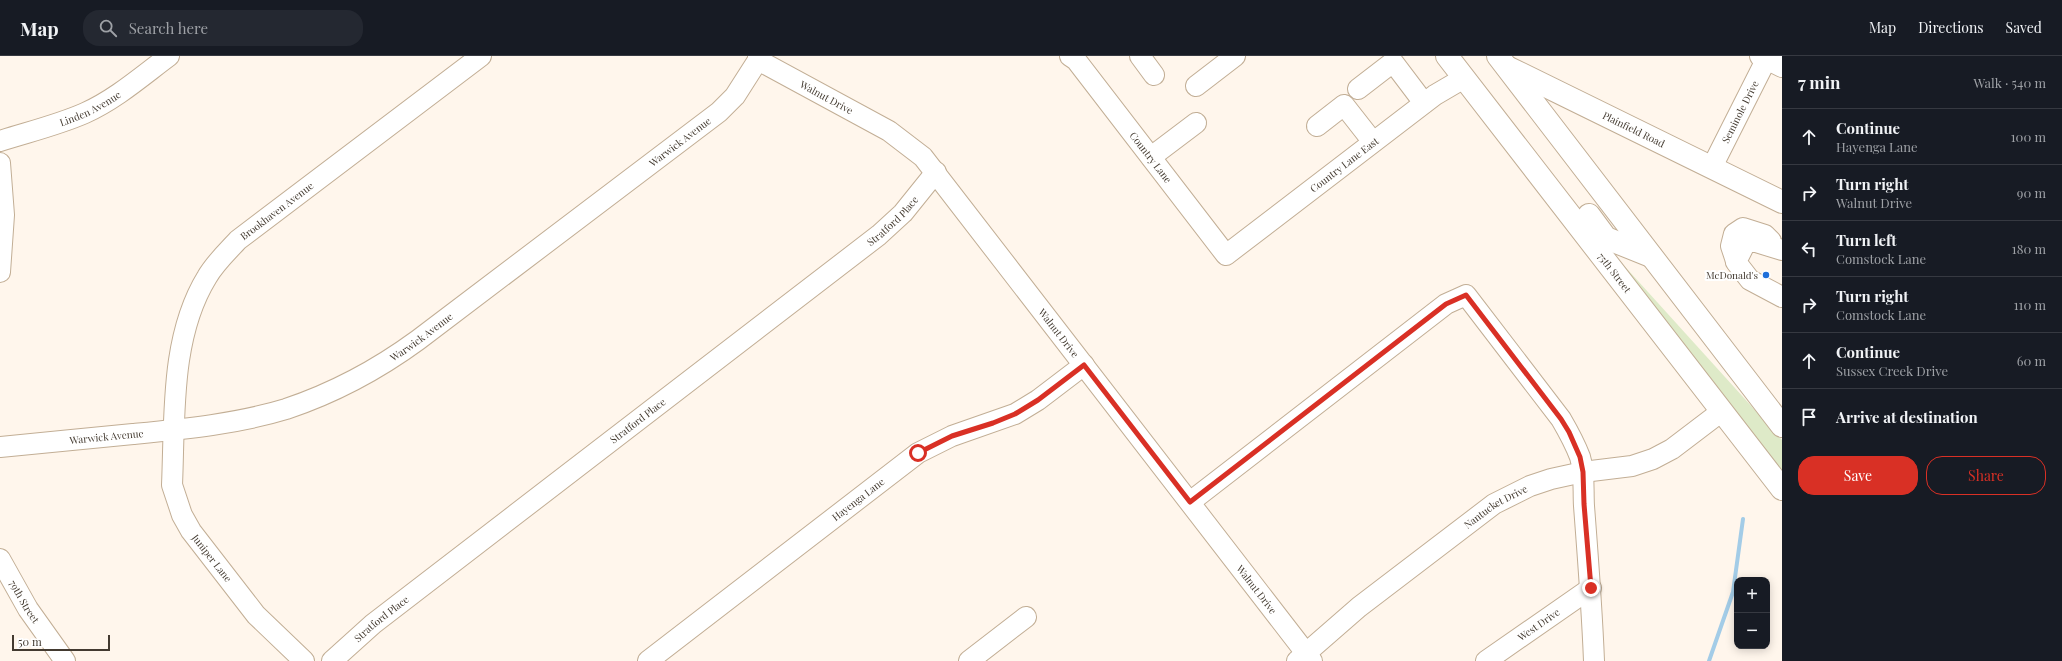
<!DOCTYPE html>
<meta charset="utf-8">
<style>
:root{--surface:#171b24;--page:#242831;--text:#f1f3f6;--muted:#9ea1a6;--line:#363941;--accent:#d93025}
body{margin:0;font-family:"Playfair Display",serif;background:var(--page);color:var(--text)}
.controls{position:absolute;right:12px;bottom:12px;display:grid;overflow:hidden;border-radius:8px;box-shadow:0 2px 10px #0003}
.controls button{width:36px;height:36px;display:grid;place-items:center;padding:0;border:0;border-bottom:1px solid var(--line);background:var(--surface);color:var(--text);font:20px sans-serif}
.scale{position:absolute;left:12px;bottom:10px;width:98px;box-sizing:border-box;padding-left:4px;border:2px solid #433a30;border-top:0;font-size:11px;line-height:14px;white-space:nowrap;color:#433a30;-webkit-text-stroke:3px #fff;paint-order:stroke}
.stop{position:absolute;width:12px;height:12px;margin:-9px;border:3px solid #d93025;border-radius:50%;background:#fff}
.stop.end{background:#d93025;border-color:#fff;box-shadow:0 1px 4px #0008}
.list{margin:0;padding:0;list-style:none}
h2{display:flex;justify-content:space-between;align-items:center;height:52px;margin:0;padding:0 16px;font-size:17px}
h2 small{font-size:13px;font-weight:400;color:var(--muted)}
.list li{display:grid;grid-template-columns:26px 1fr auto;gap:12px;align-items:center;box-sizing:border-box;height:56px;padding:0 16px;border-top:1px solid var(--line)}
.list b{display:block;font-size:15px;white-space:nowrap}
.list p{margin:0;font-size:13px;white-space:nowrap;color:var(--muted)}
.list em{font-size:13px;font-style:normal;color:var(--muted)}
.actions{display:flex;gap:8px;padding:12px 16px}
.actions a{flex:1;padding:9px 0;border:1px solid var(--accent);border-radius:16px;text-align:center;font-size:14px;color:var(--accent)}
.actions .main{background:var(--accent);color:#fff}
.icon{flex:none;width:22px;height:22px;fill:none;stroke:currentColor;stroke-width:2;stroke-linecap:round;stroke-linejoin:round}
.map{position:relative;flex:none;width:1782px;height:605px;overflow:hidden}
header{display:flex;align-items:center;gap:24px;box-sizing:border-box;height:56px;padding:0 20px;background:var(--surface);border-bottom:1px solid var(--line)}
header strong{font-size:19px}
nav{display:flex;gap:22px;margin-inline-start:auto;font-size:14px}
.search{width:280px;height:36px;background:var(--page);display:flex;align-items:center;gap:10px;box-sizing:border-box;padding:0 14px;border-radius:16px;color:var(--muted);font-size:15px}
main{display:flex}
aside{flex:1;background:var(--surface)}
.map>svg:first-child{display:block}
</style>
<header>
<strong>Map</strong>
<div class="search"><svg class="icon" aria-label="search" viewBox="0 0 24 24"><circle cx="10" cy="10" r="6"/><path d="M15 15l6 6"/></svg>Search here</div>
<nav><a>Map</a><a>Directions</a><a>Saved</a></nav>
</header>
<main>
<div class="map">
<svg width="1782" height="605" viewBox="0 0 1782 605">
<rect width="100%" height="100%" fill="#fff6ec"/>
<path fill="#deeac8" d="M1619 204 1782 384V419L1617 205Z"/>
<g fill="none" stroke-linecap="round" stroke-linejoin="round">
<path stroke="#a3cce7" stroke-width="4" d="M1709 605 1733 536 1743 463"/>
<defs>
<g id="minor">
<path id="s1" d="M1070 0 1076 4 1226 199 1435 39 1464 22"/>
<path d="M1140 0 1154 19"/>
<path d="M1760 0 1782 11"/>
<path id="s2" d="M758 4 889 75 923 101 1312 605"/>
<path d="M1196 30 1235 0"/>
<path d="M1358 33 1393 6 1424 47"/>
<path d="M1317 70 1344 49 1373 86"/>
<path id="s3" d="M0 85C28 76 58 69 85 57 116 43 142 20 169 0"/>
<path d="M1151 101 1196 67"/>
<path d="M0 107 4 159 0 216"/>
<path id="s4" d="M1712 111 1768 0"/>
<path d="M1782 194 1756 186H1746L1736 206 1750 224 1782 241"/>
<path d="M1736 205 1731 190 1734 178 1743 172 1765 179 1771 185"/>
<path id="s5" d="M0 391C44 387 89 382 133 378 184 373 237 368 286 353 334 337 377 314 418 284L719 56 735 40 758 4V0"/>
<path d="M1190 446 1446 248 1466 239 1561 363C1568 375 1575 388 1580 401 1585 417 1583 434 1584 450 1588 502 1592 553 1594 605"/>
<path id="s6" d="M0 503 28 553 65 605"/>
<path id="s7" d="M304 605 256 559 191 475 182 459 172 429C175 361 170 281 207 221 215 207 227 196 238 184L481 0"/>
<path id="s8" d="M332 605 373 568 879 179 903 157 936 116"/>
<path id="s9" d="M648 605 918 397 952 380 1015 358 1038 344 1084 309"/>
<path d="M969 605 1026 561"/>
<path id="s10" d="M1297 605 1359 551 1494 448 1530 430 1551 423 1583 416 1632 410 1653 403 1672 393 1722 355"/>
<path id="s11" d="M1486 605 1591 532"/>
</g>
<g id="major">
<path id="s12" d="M1447 0 1782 433"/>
<path d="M1498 0 1782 370"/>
<path id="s13" d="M1509 12 1782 146"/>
<path d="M1589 159 1606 182 1651 200"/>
</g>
</defs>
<use href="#minor" stroke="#c2ae95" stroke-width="22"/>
<use href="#major" stroke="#c2ae95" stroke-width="24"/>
<use href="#minor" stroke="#fff" stroke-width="20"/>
<use href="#major" stroke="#fff" stroke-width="22"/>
</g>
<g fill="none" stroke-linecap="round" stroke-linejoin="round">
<path stroke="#d93025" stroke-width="5" d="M918 397 952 380 993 367 1015 358 1038 344 1084 309 1190 446 1446 248 1466 239 1561 363 1569 376 1580 401 1583 416 1584 448 1591 532"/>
</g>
<circle fill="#1f6fda" stroke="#fff" stroke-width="1.5" cx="1766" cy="219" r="4"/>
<g text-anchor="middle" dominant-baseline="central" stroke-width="4" stroke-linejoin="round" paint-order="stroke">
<g font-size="10" fill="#433a30" stroke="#fff">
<text stroke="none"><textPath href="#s2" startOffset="78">Walnut Drive</textPath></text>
<text stroke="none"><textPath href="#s3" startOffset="96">Linden Avenue</textPath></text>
<text stroke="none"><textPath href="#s4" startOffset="62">Seminole Drive</textPath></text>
<text stroke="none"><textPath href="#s13" startOffset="139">Plainfield Road</textPath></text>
<text stroke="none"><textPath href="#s5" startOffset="767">Warwick Avenue</textPath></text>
<text stroke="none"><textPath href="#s1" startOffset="130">Country Lane</textPath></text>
<text stroke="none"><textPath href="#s1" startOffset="402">Country Lane East</textPath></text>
<text stroke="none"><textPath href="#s7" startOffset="533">Brookhaven Avenue</textPath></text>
<text stroke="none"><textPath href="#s8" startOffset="713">Stratford Place</textPath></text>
<text stroke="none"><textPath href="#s12" startOffset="274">75th Street</textPath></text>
<text stroke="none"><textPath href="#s2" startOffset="414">Walnut Drive</textPath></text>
<text stroke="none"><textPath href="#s5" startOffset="443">Warwick Avenue</textPath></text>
<text stroke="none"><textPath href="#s8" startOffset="389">Stratford Place</textPath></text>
<text stroke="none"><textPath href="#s5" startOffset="107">Warwick Avenue</textPath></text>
<text stroke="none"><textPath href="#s9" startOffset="265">Hayenga Lane</textPath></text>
<text stroke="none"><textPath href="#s10" startOffset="252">Nantucket Drive</textPath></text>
<text transform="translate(212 502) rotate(52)">Juniper Lane</text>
<text stroke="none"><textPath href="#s2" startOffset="738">Walnut Drive</textPath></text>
<text stroke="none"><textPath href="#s6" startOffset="49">79th Street</textPath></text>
<text stroke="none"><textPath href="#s8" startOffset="65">Stratford Place</textPath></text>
<text stroke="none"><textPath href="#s11" startOffset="64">West Drive</textPath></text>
</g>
<g font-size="10" fill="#433a30" stroke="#fff" text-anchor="end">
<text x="1758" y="219">McDonald's</text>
</g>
</g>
</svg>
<div class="controls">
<button>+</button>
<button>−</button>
</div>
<div class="scale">50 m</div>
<div class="stop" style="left:918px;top:397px"></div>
<div class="stop end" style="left:1591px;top:532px"></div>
</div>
<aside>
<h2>7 min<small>Walk · 540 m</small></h2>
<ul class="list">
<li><svg class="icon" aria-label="ahead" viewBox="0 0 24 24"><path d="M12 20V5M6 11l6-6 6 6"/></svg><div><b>Continue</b><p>Hayenga Lane</p></div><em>100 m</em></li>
<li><svg class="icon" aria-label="right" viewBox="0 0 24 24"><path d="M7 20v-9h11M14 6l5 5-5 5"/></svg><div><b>Turn right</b><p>Walnut Drive</p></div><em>90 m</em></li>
<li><svg class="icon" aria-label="left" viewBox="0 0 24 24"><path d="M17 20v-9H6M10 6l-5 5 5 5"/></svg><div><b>Turn left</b><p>Comstock Lane</p></div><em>180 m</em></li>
<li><svg class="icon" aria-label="right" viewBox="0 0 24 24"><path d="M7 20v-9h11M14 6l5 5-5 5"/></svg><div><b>Turn right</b><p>Comstock Lane</p></div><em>110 m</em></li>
<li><svg class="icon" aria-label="ahead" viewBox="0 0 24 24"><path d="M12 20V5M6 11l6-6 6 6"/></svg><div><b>Continue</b><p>Sussex Creek Drive</p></div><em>60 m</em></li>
<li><svg class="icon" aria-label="arrive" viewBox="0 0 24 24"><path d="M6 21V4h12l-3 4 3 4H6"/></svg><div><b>Arrive at destination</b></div></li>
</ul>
<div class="actions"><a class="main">Save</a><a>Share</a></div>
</aside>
</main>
